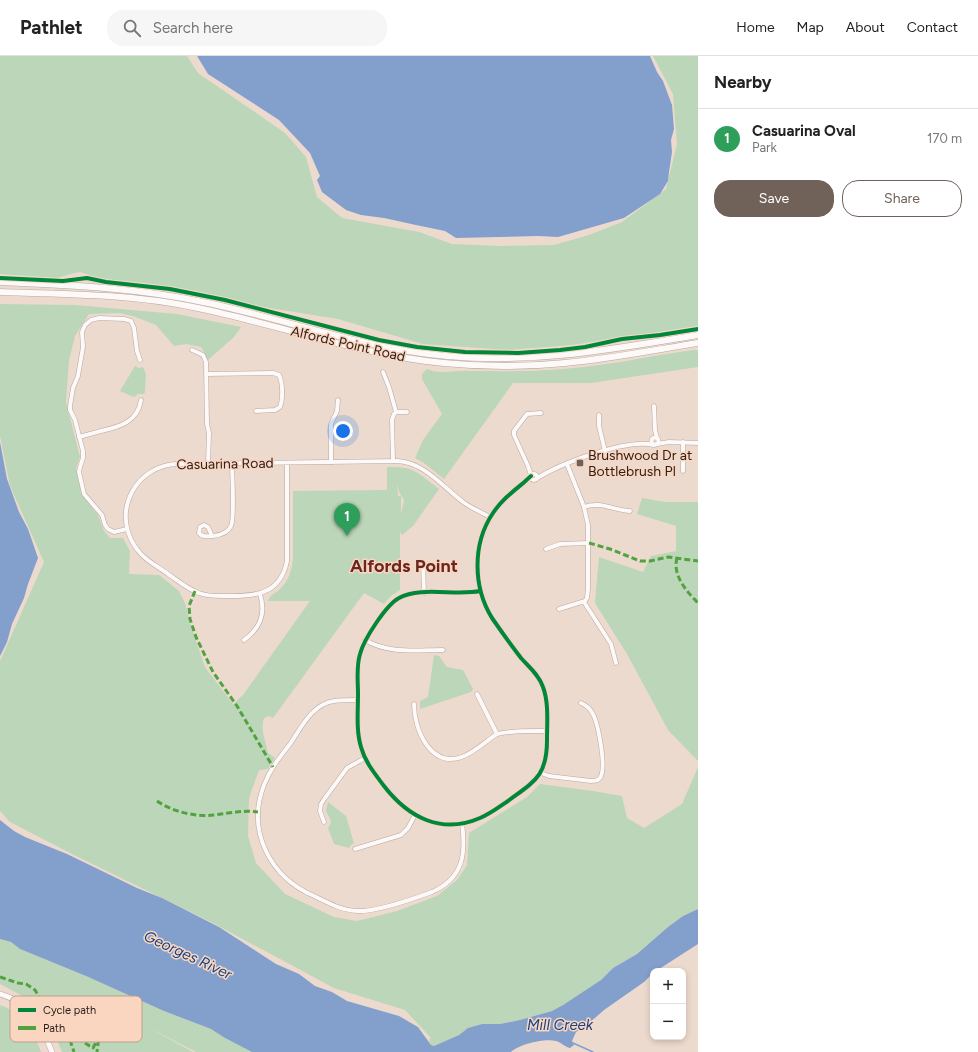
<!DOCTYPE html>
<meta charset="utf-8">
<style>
:root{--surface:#fff;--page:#f6f6f6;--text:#222;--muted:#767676;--line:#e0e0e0;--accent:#716259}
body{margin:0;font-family:Figtree,sans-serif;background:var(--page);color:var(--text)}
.controls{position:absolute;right:12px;bottom:12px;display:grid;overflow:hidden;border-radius:8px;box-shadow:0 2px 6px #0003}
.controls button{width:36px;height:36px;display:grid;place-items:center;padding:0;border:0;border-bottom:1px solid var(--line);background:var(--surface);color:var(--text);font:20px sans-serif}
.you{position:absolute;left:343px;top:375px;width:14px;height:14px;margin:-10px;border:3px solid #fff;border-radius:50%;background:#1a73e8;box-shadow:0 0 0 6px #1a73e833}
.badge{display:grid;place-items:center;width:26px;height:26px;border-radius:50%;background:var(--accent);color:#fff;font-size:13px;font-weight:700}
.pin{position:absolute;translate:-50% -33px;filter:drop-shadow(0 1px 2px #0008)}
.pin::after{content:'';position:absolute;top:21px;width:14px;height:12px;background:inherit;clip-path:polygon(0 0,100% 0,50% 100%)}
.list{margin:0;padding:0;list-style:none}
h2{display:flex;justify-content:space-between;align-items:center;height:52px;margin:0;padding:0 16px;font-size:17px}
h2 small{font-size:13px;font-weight:400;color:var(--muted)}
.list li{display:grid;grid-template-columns:26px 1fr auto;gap:12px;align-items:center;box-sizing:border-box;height:60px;padding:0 16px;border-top:1px solid var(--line)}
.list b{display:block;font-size:15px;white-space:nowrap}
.list p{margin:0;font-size:13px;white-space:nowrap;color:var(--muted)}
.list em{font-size:13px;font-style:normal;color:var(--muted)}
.actions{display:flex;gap:8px;padding:12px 16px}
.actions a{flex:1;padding:9px 0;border:1px solid var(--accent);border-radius:16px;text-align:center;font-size:14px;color:var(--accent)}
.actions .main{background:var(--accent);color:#fff}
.icon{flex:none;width:22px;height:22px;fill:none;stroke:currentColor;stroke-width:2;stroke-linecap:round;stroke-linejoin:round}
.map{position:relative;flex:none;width:698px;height:996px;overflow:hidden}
header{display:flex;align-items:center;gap:24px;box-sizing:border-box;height:56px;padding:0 20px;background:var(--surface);border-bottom:1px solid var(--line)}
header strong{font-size:19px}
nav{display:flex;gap:22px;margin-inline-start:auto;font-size:14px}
.search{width:280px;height:36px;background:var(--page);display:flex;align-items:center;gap:10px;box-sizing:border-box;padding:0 14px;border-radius:16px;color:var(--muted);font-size:15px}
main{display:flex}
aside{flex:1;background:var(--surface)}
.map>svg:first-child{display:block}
</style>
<header>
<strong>Pathlet</strong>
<div class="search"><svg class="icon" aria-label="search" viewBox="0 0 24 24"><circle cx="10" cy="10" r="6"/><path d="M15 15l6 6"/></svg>Search here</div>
<nav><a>Home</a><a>Map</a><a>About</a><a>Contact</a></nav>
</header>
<main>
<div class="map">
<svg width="698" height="996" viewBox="0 0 698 996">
<rect width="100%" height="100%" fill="#eddace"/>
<g fill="#bbd6b9" fill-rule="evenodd">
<path d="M0 0H187L198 17 285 77 306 101 317 141 342 162 419 176 452 188 501 190 554 189 589 179 622 166 666 133 677 88 673 38 653 0H698V270L572 289 508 294 423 288 338 263 257 250 195 235 145 227 102 223 80 216 74 217 57 222 0 218Z"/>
<path d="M0 248 75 249 177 258 241 271 234 281 208 304 201 291 186 288 174 290 156 269 133 260 119 257 89 258 75 280 69 305 66 346 80 401 76 412 82 439 98 459 104 475 110 482H123L130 495 129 518 159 519 179 535 185 547 191 570 205 611 233 648 243 639 310 545H268C270 539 274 538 279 534 288 526 292 515 293 502V435L387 434V411C415 410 418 417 439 433L413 470 402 479 400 476V534L391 540 384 548 364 537 273 662 269 660 264 662C260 673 266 686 268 697L275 702 268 713 259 714 249 742 248 780 256 807 285 838 334 861 357 865 397 855 437 840 457 824 467 809 469 777 527 741 540 728 593 735 622 740 627 762 644 772 682 748 698 711V853L683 860 668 871 637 898 613 912 601 924 563 949 552 955 520 964 500 968H482L468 972 459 979 434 990 431 989 429 984 431 982 405 954 334 932 211 866 72 798 10 766 0 755V605L44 506 10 430 0 380ZM397 428 399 436 404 444 401 459V440H398Z"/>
<path d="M693 294H698V311L591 327H513L444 423 424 407 415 402 423 384 442 358 422 323V318L427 313C441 319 455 314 469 315 500 315 532 316 563 313 607 310 649 300 693 294Z"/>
<path d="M135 310 139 312 143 311 146 318 145 336 144 338H138L134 341 120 335Z"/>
<path d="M642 442 665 446H698V705L668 674 627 598 595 547 599 501 643 516 651 500 676 495V470L637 458Z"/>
<path d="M434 599 439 600 447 611 463 614 473 633 471 636 420 653V645L428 641Z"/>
<path d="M328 746 346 760 354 787 351 789 349 792 334 788 328 772C335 764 327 761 326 754Z"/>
<path d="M0 883 11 886 20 893 86 920 164 955 211 973 225 982 252 996H196L144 969 193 996H62L54 977 32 945 0 928Z"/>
<path d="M0 949C23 957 33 974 41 996H0Z"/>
</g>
<g fill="#839fcb">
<path d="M197 0H650L657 16 663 25 672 49 674 73 671 84 672 96 669 116 668 125 660 138 624 162 558 181 538 180 456 182 445 175 416 169 384 162 361 159 346 154 322 136 317 124 320 120 310 97 279 64 208 18Z"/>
<path d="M0 386 7 423 19 456 28 473 38 502 28 528 24 542 12 568 7 586 0 600Z"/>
<path d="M0 764 14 775 25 781 67 798 137 832 162 842 219 871 276 908 299 918 315 930 332 936 347 945 399 960 418 971 431 989 434 990 459 979 468 972 482 968H500L520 964 552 955 563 949 601 924 613 912 637 898 668 871 683 860 698 853V888L656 915H653V917L644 926 604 954 595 962 576 976 572 985 574 989 570 992C565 991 562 987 556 985 545 982 519 988 511 996H252L225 982 211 973 164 955 86 920 20 893 11 886 0 883Z"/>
</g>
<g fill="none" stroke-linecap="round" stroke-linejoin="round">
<path stroke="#839fcb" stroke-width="1.5" d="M573 987 593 996"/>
<defs>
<g id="minor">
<path d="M192 294 203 299 206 306 207 368 209 377 208 408"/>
<path d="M383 316 389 331 396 356 394 358 392 364 393 405"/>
<path d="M207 318 273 317 279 319C283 327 283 343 280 351L275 354 256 355"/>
<path d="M654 350 655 374 657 382"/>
<path d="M396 356H407"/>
<path d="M599 359V370L605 395"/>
<path d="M79 381C86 379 94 377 101 375 119 371 138 366 141 344"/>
<circle cx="655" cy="385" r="3.5"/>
<path d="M683 386V415"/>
<path d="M657 388 669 386 698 387"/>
<path d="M331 406V368L337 355 338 344"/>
<path d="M287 407V505C281 536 259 540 232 540 220 540 209 541 199 537 187 533 177 524 168 518 159 511 148 506 141 498 125 481 121 456 132 436 141 419 158 409 176 408L398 405C425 407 443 431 463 446 471 452 481 456 490 461"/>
<circle cx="534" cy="421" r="3"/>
<path d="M531 419 528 410 514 379V375L527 358 541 357"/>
<path d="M536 423C559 408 627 382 654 389"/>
<path d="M584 451C600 445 613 454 630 455"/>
<path d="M127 473 114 476 108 473 105 469 102 459 84 438 79 416 80 411 83 402V395L75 364 70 354V350L73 332 78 320 83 291 82 276 85 269 91 264 99 262 124 263 131 265 134 272 137 295 140 304"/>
<path d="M212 480 208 471 204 469 200 471 199 477C203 482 208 480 213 480 221 479 228 477 231 470 235 462 232 419 232 407"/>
<path d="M546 493 560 488 589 487"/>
<path d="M423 506 424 537"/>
<path d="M480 535C456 540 420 530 399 542 386 549 364 583 360 598 356 611 358 625 358 638 358 656 356 675 361 691 365 706 375 718 384 730 408 761 441 779 480 762 490 758 499 751 508 745 535 725 547 720 547 684 547 667 549 647 543 631 539 619 529 611 521 602 511 589 501 575 492 562 473 531 472 488 493 457 501 445 511 437 522 428 525 426 527 423 531 420"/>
<path d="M584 546 611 588 616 607"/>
<path d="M559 553 585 545 587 542 588 533V469L584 451 567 408"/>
<path d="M244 584C261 572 266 557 260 538"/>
<path d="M365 584C389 598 416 594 443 594"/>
<path d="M477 638 497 678"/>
<path d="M358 644C350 644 342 644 334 645 312 648 301 672 290 688 280 701 270 713 264 729 246 775 270 821 314 840 328 847 341 854 357 855 376 856 413 843 432 836 464 822 466 797 462 767"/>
<path d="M414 648C414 673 430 712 462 701 475 696 486 685 497 678 513 674 530 675 547 675"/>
<path d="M541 717 549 720 591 725C595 725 597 725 600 722 607 712 598 664 591 655 589 651 585 649 581 647"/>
<path d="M324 766 320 755 321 748 325 742 347 712 365 702"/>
<path d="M355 793 401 779 408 772 415 759"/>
</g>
<path id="major" d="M0 938C31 947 41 968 52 996"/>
<g id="highway">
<path d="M0 226C70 229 140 232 208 247 288 264 366 293 447 300 533 308 614 293 698 279"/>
<path d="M0 236C66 238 133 238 198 252 280 269 360 299 444 307 484 311 525 311 565 307 609 303 654 294 698 287"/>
</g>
</defs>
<use href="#minor" stroke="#b7a89f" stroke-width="5"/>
<use href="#major" stroke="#b7a89f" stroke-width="6"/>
<use href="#highway" stroke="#b7a89f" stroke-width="7"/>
<use href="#minor" stroke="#fcf9f8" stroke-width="4"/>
<use href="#major" stroke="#fcf9f8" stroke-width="5"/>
<use href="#highway" stroke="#fcf9f8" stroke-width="6"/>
<g stroke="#52a240" stroke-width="3" stroke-dasharray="6 3" stroke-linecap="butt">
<path d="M589 487 610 493 640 505H650L668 501 698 505"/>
<path d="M677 502C672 519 687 536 698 547"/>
<path d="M195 535 189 550 190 563 196 581 213 616 237 650 273 711"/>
<path d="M157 745C173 756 195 761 214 759 230 757 243 754 258 756"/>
<path d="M0 921 18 927 26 928 35 934 41 944 59 959 66 972 70 984 77 982 93 992 99 980 97 996"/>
<path d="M70 984 74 996"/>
</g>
<defs>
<g id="cycleway">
<path d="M0 222 63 225 87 222 106 226 170 233 225 244 379 284 417 291 465 296 518 297 560 294 585 291 622 283 660 279 698 273"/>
<path d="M480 535C456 540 420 530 399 542 386 549 364 583 360 598 356 611 358 625 358 638 358 656 356 675 361 691 365 706 375 718 384 730 408 761 441 779 480 762 490 758 499 751 508 745 535 725 547 720 547 684 547 667 549 647 543 631 539 619 529 611 521 602 511 589 501 575 492 562 473 531 472 488 493 457 501 445 511 437 522 428 525 426 527 423 531 420"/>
</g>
</defs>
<use href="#cycleway" stroke="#fad6c1" stroke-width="6"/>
<use href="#cycleway" stroke="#00873e" stroke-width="4"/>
</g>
<rect fill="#716259" stroke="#fad6c1" stroke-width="1.5" x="576" y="403" width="8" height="8" rx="2"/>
<g text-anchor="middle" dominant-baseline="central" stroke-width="3" stroke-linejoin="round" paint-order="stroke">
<g font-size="14" fill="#2e211a" stroke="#fad6c1">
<text transform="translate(348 288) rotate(13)">Alfords Point Road</text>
<text transform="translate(225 408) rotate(-1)">Casuarina Road</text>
</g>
<g font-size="14" fill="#2e211a" stroke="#fad6c1" text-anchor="start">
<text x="588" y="399">Brushwood Dr at<tspan x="588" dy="16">Bottlebrush Pl</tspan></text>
</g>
<g font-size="15" font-style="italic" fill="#144382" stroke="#fad6c1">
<text transform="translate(188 899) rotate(25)">Georges River</text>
<text x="560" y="969">Mill Creek</text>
</g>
<g font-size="18" font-weight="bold" fill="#6b2620" stroke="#fad6c1">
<text x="404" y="510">Alfords Point</text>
</g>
</g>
<rect x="10" y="940" width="132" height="46" rx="6" fill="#fad6c1" stroke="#bda08f" stroke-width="1"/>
<rect x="18" y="952" width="18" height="4" fill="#00873e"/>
<rect x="18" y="970" width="18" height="4" fill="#52a240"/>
<g font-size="11" fill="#2e211a">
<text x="43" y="958">Cycle path</text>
<text x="43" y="976">Path</text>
</g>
</svg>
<div class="controls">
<button>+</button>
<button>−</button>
</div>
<div class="you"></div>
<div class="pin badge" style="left:347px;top:480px;background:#2e9e5b">1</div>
</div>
<aside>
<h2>Nearby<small></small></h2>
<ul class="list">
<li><span class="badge" style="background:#2e9e5b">1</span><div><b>Casuarina Oval</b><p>Park</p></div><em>170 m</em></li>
</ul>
<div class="actions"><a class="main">Save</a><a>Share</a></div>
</aside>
</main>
